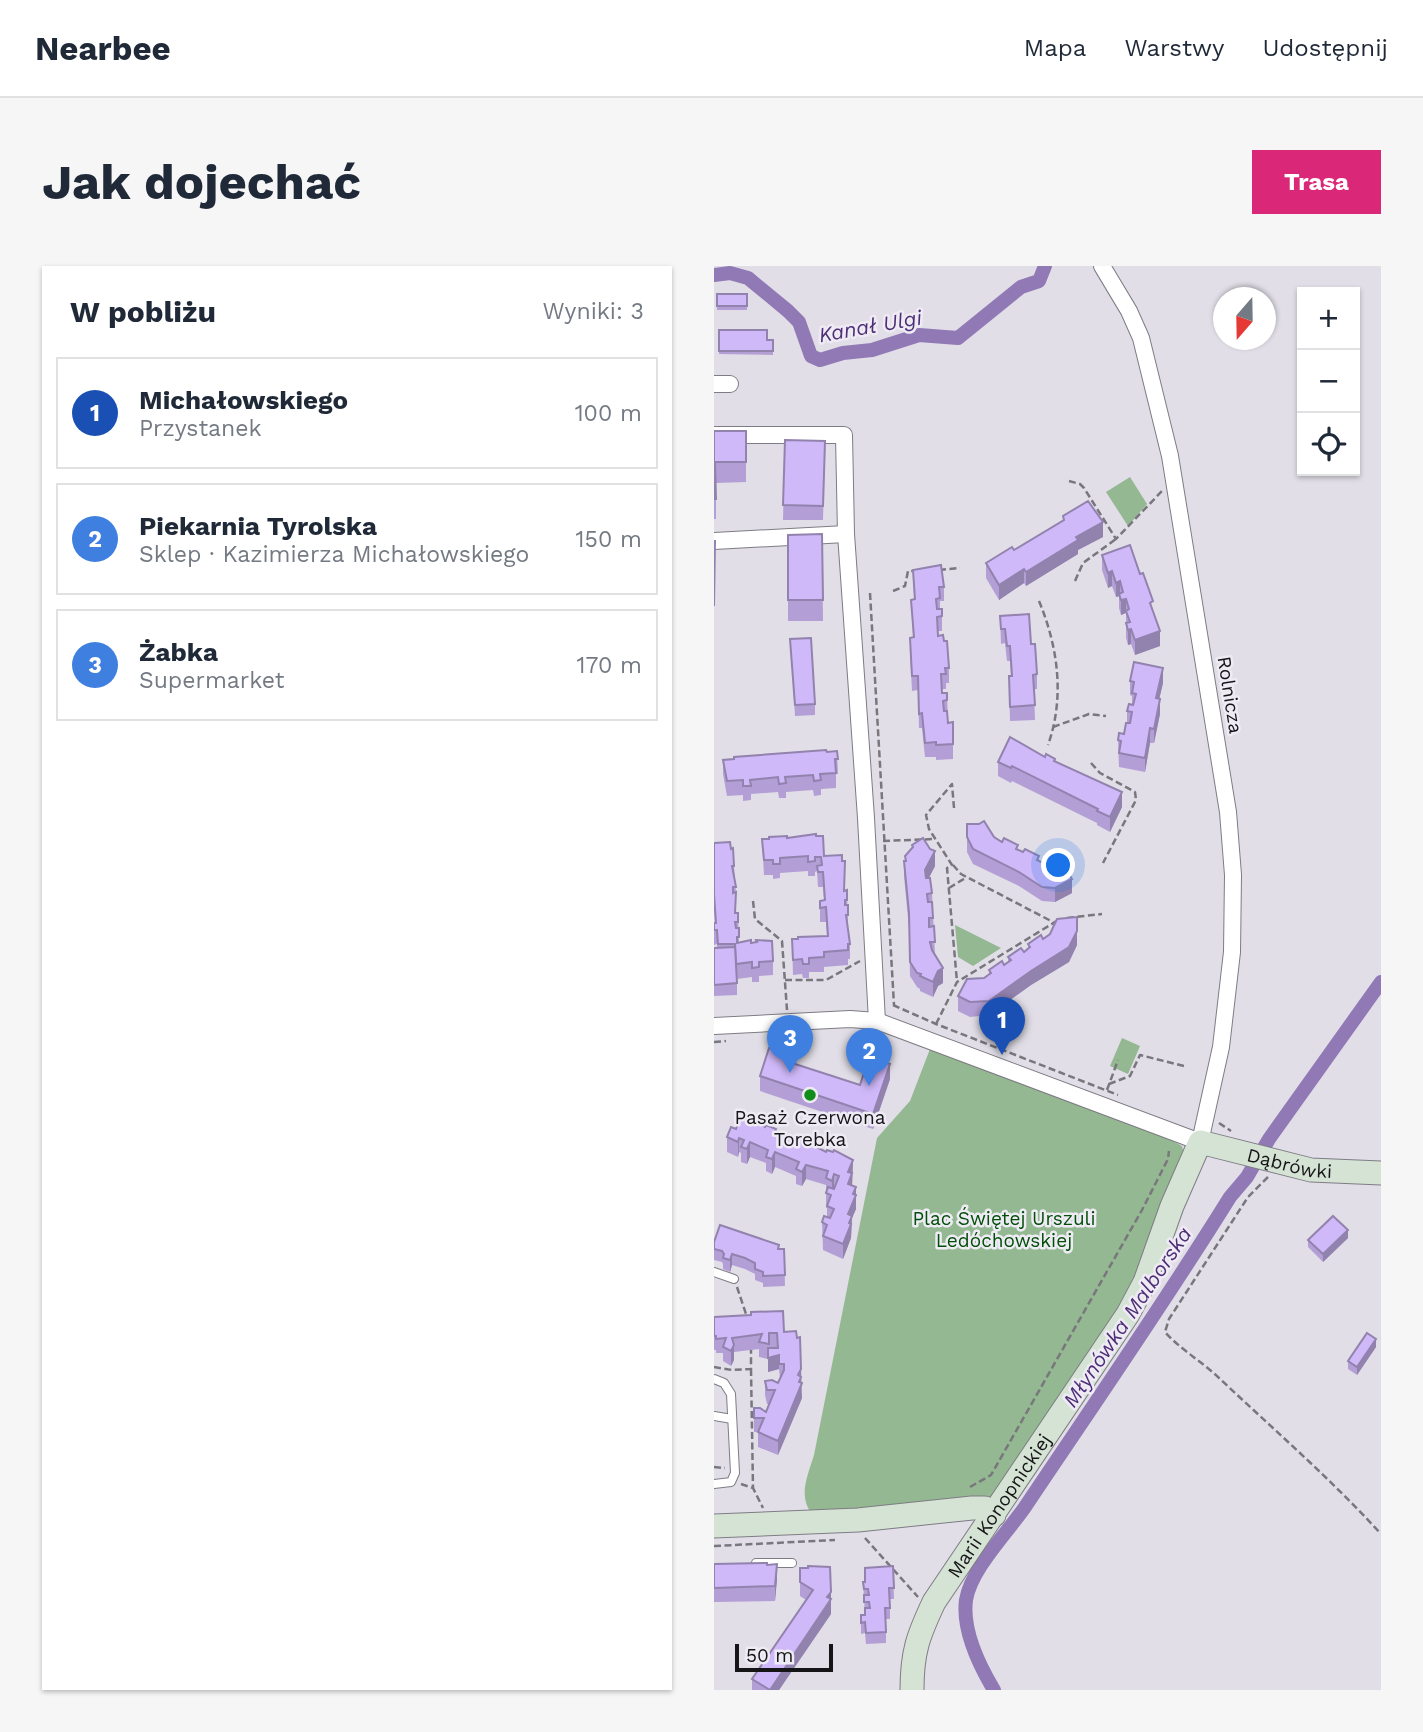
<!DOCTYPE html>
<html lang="pl">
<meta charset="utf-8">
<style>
:root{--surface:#fff;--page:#f6f6f7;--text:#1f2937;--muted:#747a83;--line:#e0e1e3;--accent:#db2777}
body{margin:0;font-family:"Work Sans",sans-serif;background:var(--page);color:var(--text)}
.controls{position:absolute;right:21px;top:21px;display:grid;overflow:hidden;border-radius:0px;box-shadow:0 2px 5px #0004}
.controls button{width:63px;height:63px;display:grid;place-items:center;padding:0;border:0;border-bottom:2px solid var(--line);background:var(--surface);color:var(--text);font:35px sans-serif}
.compass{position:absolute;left:499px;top:21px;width:63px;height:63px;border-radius:50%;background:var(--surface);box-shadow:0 2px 5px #0004;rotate:200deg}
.scale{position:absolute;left:21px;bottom:18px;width:98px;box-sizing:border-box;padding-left:7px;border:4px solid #151417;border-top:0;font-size:19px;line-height:24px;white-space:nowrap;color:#151417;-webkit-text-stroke:5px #eeebf4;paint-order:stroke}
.you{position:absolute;left:345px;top:600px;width:24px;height:24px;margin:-18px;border:5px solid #fff;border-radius:50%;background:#1a73e8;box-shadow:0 0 0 10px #1a73e833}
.badge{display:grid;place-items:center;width:46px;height:46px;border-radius:50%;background:var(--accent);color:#fff;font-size:23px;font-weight:700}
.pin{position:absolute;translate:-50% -58px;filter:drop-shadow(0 2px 4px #0008)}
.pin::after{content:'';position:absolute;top:37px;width:24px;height:21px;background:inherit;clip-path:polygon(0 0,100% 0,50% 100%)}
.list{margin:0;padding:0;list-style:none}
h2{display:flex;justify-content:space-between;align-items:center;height:91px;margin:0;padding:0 28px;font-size:30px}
h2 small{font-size:23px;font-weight:400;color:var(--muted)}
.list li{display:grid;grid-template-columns:46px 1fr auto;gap:21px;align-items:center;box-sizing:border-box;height:112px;margin:0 14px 14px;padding:0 14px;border:2px solid var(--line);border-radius:0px}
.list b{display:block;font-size:26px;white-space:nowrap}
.list p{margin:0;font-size:23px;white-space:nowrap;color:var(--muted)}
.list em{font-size:23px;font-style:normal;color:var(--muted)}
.icon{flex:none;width:38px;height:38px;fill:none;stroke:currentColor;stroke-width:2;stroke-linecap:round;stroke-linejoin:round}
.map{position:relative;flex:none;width:667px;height:1424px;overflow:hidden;border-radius:0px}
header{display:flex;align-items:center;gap:42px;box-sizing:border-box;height:98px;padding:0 35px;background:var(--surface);border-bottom:2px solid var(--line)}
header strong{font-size:33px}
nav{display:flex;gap:38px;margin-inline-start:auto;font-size:24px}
.intro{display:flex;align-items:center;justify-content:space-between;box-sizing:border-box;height:168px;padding:0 42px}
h1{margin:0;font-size:49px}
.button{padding:18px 32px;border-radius:0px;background:var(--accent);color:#fff;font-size:24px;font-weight:700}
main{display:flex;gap:42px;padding:0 42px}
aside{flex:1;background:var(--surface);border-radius:0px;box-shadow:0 2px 5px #0004}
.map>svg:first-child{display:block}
</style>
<header>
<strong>Nearbee</strong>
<nav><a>Mapa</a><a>Warstwy</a><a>Udostępnij</a></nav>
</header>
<div class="intro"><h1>Jak dojechać</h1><a class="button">Trasa</a></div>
<main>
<aside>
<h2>W pobliżu<small>Wyniki: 3</small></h2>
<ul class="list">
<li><span class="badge" style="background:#1a4fb4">1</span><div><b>Michałowskiego</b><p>Przystanek</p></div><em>100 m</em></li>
<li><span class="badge" style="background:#3f7fe0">2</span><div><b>Piekarnia Tyrolska</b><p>Sklep · Kazimierza Michałowskiego</p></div><em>150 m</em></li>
<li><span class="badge" style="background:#3f7fe0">3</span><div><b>Żabka</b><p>Supermarket</p></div><em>170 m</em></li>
</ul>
</aside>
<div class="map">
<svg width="667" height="1424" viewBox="0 0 667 1424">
<rect width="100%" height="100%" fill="#e1dee7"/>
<g fill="#94b891">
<path d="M416 211 433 238 414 260 392 226Z"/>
<path d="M241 659 287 682 259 700 244 691Z"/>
<path d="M408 772 426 780 414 808 396 800Z"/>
<path d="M216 783 455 873 468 880 471 893 427 1008 277 1232 149 1247 99 1249C83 1231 94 1209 100 1189L163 872 196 835Z"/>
</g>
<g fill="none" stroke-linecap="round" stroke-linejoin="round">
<g stroke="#9079b5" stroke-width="14">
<path d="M0 9 16 7 34 12 74 45 85 56 97 90 106 94 129 87 158 84 205 69 244 72 307 21 325 15 331 0"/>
<path d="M280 1424C265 1399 248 1365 252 1334 257 1303 293 1267 311 1241 380 1138 451 1036 516 931L533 911 555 873 667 716"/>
</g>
<defs>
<g id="lane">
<path d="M0 1006 20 1013"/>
<path d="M0 1113 10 1117 17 1128 21 1207 17 1216 0 1218"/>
<path d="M0 1150 18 1153"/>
<path d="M42 1297H78"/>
</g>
<g id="street">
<path d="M0 118H16"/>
<path d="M0 169H130L132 268 152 552 163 755"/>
<path d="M0 275 132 268"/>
<path d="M0 760 136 753 163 755 486 876 507 781 518 686 519 609 514 546 456 190 427 72 415 45 388 0"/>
</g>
<g id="secondary">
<path d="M0 1260 144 1254 258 1242H271L280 1249"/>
<path id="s1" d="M198 1424C198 1386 204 1370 220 1336L414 1048 431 1016 458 940 486 876 597 904 667 907"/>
</g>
</defs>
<use href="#lane" stroke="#7e7c84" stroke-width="10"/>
<use href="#street" stroke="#7e7c84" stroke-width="18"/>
<use href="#secondary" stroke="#7e7c84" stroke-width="25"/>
<g stroke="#79777d" stroke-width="2.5" stroke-dasharray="7 3.5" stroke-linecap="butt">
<path d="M355 215 366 218 370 222 402 273 448 225"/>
<path d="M225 304 246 302"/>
<path d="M361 315 369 297 402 273"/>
<path d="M179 325 191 320 194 305H201"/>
<path d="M156 327 180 739"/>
<path d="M325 335C344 381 351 431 334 479"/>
<path d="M339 461 375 448 392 450"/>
<path d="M377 497 386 507 421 526 422 534 389 597"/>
<path d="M240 542 238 518 212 549 215 563 238 599 233 602 243 716"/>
<path d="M169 575 221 573"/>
<path d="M239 599 247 608 339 656"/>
<path d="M235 622 253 611"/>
<path d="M39 635 41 653 68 675 73 744"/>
<path d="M353 652 388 648"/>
<path d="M71 714H112L146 695"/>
<path d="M179 739 222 758 404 829"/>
<path d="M222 758 243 716 346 653"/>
<path d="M0 776 12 775"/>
<path d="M395 818 416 810 426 789 470 800"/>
<path d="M393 824 404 794"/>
<path d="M505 857 517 865"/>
<path d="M554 911 534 931 455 1053 451 1066C466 1083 487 1095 504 1111 559 1163 616 1212 667 1268"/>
<path d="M23 1021 33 1051"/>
<path d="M0 1101 18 1104 37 1103V1083"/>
<path d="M37 1103 39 1222"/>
<path d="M0 1201 11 1202"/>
<path d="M27 1218 39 1222 49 1242"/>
<path d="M256 1221 277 1209 428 944 454 893 455 885"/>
<path d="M151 1272 204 1331"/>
<path d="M0 1280 121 1274"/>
</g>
<use href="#lane" stroke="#fff" stroke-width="8"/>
<use href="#street" stroke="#fff" stroke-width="16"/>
<use href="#secondary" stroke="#d5e3d4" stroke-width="23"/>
</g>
<g fill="#b39fd6">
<rect x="3" y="28" width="30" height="16"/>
<path d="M5 64 53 74H59V89L5 88Z"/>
<path d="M0 165H32V216L2 217V253H0Z"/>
<path d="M71 174 111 175 109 254H69Z"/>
<path d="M349 250 389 271 364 284V288L312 320 310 317 285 334 272 312V297L300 284 349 254Z"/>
<path d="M108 268 109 355H74V269Z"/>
<path d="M388 289 439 346 446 380 421 389 417 378 414 379 412 372V347L407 349 405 342V330L402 331 398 320 394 322 388 304Z"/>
<path d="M199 304 230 321V335H226V343H228V365H224V370L235 402V417H232V423H228V427H233L234 457 239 463V493L222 494V491H211L208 462H205L204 424 198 425 196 386V372L199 371 197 334 200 333Z"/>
<path d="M286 350 317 378 323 408V423H320L321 454 296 455 295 410H297L296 395H293L291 377 287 378Z"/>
<path d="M76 373 101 438V449L81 450Z"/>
<path d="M416 415 449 417 445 433 446 448 440 477H436L431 506 405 501 404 474 410 468 413 457V445L418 439V430L416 429Z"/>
<path d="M123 485 124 508H122V522L107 523V529L100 530 99 524 72 526V532H65L64 526 37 528V534L29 535V529L13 530 9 508V494Z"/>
<path d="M331 491 341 496 408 541 396 566 383 559V557L298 515 297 517 284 510V496Z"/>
<path d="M253 558 331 598 351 602 358 627 341 636 328 635 305 620 259 598 253 586Z"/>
<path d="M73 572 110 590 130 625 133 624 134 663 136 678V693H134V699L110 701V706H95V712H89L88 708 79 709 78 673 113 670 112 656H106V635L110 634 109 621H104L103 605 101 606V610H94V605L66 607V612L59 613V609H50L48 573Z"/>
<path d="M0 577 20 600 22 626V647H24L25 677H37L59 695V709L45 710V716H38V711L23 713V729L0 730V682H3V678L0 679V657H1L0 643Z"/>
<path d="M198 579 221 600 215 612 218 627 221 689 229 717 224 720 219 731 206 725V723L203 721 196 710 195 662 190 610V595H191V590L198 582Z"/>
<path d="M329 673 363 679 355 696 317 719 275 749 256 751 244 745V730L275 709V704L290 699 294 696V691L310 686 314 683V678Z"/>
<path d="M80 797 146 819 176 813 159 863 46 825V810Z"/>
<path d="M51 861 112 886 139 894 138 920 142 921V943L138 952 137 972 129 993 109 984 108 956 113 951V942H112V919L92 913 88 920 82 918V910L61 901 58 908 52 905V897L36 891 33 898 27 896V887L25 886 24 891 13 886V871L22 863Z"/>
<path d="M634 972 609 996 594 981V974Z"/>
<path d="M0 976 70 983 71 1020 49 1021V1017L41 1014V1008L31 1003 18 999 16 1006 9 1003V998L8 996 0 994Z"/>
<path d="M0 1051 70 1066 88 1132 64 1189 44 1181V1166H40V1142L52 1146 55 1138H53L51 1129V1115L64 1117 66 1113 65 1103 54 1106V1093L45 1091V1083L20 1086V1094L17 1100 9 1095V1087H2V1084H0Z"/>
<path d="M662 1081 643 1109 634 1103V1095Z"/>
<path d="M0 1298 53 1299 63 1313 61 1335 0 1336Z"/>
<path d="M179 1300 180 1333H176V1353H172V1377L152 1378 151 1367 147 1368V1349H151L149 1316Z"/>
<path d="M86 1302 117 1348 65 1424H38V1413L92 1334 86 1330Z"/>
</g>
<g fill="#9282ae">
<path d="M389 256V271L364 284V288L312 320V306L362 271Z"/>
<path d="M310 303V317L285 334V319Z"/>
<path d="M398 305V320L394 322V307Z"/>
<path d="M406 315V330L405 328V330L402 331V317Z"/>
<path d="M412 333V347L407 349V334Z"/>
<path d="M417 363V378L414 379V364Z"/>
<path d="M446 365V380L421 389V374Z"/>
<path d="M449 402V417L442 447V432Z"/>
<path d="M446 433V448L440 477V463Z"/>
<path d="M436 462V477L431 506V492Z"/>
<path d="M408 526V541L396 566V551Z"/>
<path d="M221 585V600L211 619V604Z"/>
<path d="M358 613V627L341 636V622Z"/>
<path d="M363 665V679L355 696 317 719 275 749V735Z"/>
<path d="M229 702V717L224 720 219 731V716L224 705Z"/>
<path d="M176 798V813L159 863V848Z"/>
<path d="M25 872V886L24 891V876Z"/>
<path d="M36 876V891L33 898V883Z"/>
<path d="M61 886V901L58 908V893Z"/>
<path d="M139 894 138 922 134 932V906Z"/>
<path d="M92 899V913L88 920V906Z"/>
<path d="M120 908V922L118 929V915Z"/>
<path d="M142 921V943L138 952 137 972 129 993V978L134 948Z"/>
<path d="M634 964V972L609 996V988Z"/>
<path d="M18 988V999L16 1006V994Z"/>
<path d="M662 1073V1081L643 1109V1101Z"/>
<path d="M20 1079V1094L17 1100V1085Z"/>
<path d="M65 1089V1103L54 1106V1092Z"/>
<path d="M87 1103 88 1132 64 1189V1175Z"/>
<path d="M63 1298V1313L61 1335V1320Z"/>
<path d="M117 1326V1348L65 1424H56Z"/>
</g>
<g fill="#d0b9f9" stroke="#9282ae" stroke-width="2">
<rect x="3" y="28" width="30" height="12"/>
<path d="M5 64H53V74H59V85H5Z"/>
<path d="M0 165H32V196H1L2 233H0Z"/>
<path d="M71 174 111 175 109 240 69 239Z"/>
<path d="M374 235 389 256 362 271 364 274 312 306 310 303 285 319 272 297 298 281 300 284 350 254 349 250Z"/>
<path d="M108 268 109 334H74V269Z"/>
<path d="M0 275H1L0 340Z"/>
<path d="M416 279 426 308 429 307 439 335 436 337 446 365 421 374 417 363 414 364 412 357 416 356 412 345 415 343 412 333 407 334 405 328 409 326 406 315 402 317 398 305 394 307 388 289Z"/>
<path d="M227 299 230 321H225L226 332 222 333 223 343H228V350L223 351 224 370 229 369 230 375H233L235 402H231L232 408H227L228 427H233V434L229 435 230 445H233L234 457 239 456V478L222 479V476L211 477 208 447 205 448 204 410H198L196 372 200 371 197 334 201 333 199 304Z"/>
<path d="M315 348 317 378H321L323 408 319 409 321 439 296 441 295 410H298L296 380H293L291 363H287L286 350Z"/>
<path d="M97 372 101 438 81 439 76 373Z"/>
<path d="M420 396 449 402 442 432 446 433 440 463 436 462 431 492 405 487 407 475 404 474 405 467 410 468 412 457H416L418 446 413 445 415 438 419 439 422 428 418 427 420 416 416 415Z"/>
<path d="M296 471 331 491 332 488 341 493 340 495 408 526 396 551 383 545 384 543 298 500 297 502 284 496Z"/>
<path d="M112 484 113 486 123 485 124 493H121L122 507 106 508 107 514 100 515 99 509 71 511 72 517 65 518 64 511 36 514 37 520H29V514L13 515 9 494 20 493V491Z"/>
<path d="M270 555 280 571 288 576 290 572 304 579 302 583 309 586 311 583 325 590 323 594 331 598 351 597V602L358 613 341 622 328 621 305 606 259 583 253 571V558H265Z"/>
<path d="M102 568V570H109L110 590 128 589V595H131L130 625 133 624V634H131V639H134V649H132L136 678H134V684L110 686V691L95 692V698H89L88 693 79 694 78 673H84V671L114 670 112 641 106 642V635L111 634 109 606H104L103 600 108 599 107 591H101V595L94 596V590L66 592V598H59V594H50L48 573H55V571L73 570V572Z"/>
<path d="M209 572 216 583 221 585 211 604 212 612H216L218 627 213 628 214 636H218L219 652H215V661L220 660 221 676H216L218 684 229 702 224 705 219 716 206 710 207 708 203 707 196 696 195 647 190 595H192L191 590 199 581 198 579Z"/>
<path d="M16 576 17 583 19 582 20 600H18L22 621H19V627L22 626 21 647H24V656H21L22 662H25V671H23V677L37 674V677L43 676 42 674 58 675 59 695 45 696V701L38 702V696L22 698 21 678H4L3 664H0V657H2L0 628V577Z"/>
<path d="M363 651V665L355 681 317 705 275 735 256 736 244 730 253 713 270 712 277 707 275 704 288 695 290 699 297 694 294 691 307 682 310 686 316 681 314 678 327 669 329 673 336 668 343 653Z"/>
<path d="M21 681 23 717 0 719V682Z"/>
<path d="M55 782 80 790 78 797 146 819 155 791 176 798 159 848 46 810Z"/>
<path d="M26 851 37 856 38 853 51 861 52 859 62 863 61 865 82 874 83 871 112 886 113 884 119 886 120 884 139 894 134 906 138 907 134 918 142 921 139 928 142 929 134 948 138 950 135 957 137 958 129 978 109 970 113 959 108 956 110 950 116 952 120 943 113 940 117 929 112 927 114 921 120 923 125 910 120 908 118 915 112 912 114 905 92 899 88 906 82 903 85 896 61 886 58 893 52 891 54 884 36 876 33 883 27 881 30 874 25 872 24 876 13 871 17 861 22 863Z"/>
<path d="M619 950 634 964 609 988 594 974Z"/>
<path d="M6 959 65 979 64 983H70L71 1009 49 1010V1006L41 1003V997L31 992 18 988 16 994 9 992 10 988 8 985 0 983V976Z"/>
<path d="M69 1045 70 1066 82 1065 83 1072 86 1071 87 1103 84 1109 87 1111 85 1116 88 1117 64 1175 44 1166 50 1152H40V1142H46L52 1146 61 1124H53L51 1115 58 1114 64 1117 70 1104V1098H65V1089L54 1092V1082H64L63 1067H55V1078L45 1076 48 1068 18 1072 20 1079 17 1085 9 1081 12 1072 2 1073V1070H0V1051L37 1049V1046Z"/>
<path d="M653 1067 662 1073 643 1101 634 1095Z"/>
<path d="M53 1297V1299L63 1298 61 1320 0 1322V1298Z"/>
<path d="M94 1300 116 1301 117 1326 113 1331 117 1333 56 1424 38 1413 99 1324 86 1316V1302H94Z"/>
<path d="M179 1300 180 1322H175L176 1342H171L172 1366 152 1367 151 1356 147 1357V1349H151V1342H156L155 1336H150V1329H155L154 1323H150L149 1316H151V1302Z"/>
</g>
<circle fill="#118e1a" stroke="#eeebf4" stroke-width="2.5" cx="96" cy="829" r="7"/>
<g text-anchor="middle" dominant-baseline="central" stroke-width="5" stroke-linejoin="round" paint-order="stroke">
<g font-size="19" fill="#151417" stroke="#eeebf4">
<text transform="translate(516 429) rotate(81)">Rolnicza</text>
<text stroke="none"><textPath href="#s1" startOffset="718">Dąbrówki</textPath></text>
<text stroke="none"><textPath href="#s1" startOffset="208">Marii Konopnickiej</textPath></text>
</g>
<g font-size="19" fill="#151417" stroke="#eeebf4">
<text x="96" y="851">Pasaż Czerwona<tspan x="96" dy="22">Torebka</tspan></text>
</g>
<g font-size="19" fill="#024f07" stroke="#eeebf4">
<text x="290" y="952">Plac Świętej Urszuli<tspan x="290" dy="22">Ledóchowskiej</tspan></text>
</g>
<g font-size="21" font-style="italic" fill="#4e2e77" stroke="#eeebf4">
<text transform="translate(156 60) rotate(-10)">Kanał Ulgi</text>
<text transform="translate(413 1051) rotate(-56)">Młynówka Malborska</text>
</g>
</g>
</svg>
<div class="controls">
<button>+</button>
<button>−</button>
<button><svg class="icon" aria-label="locate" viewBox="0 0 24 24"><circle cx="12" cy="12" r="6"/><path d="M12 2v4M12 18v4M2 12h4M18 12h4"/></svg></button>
</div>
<svg class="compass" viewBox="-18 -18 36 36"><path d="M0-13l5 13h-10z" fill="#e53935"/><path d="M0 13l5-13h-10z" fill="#747a83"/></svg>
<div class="scale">50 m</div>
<div class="you"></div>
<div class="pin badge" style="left:288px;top:789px;background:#1a4fb4">1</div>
<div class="pin badge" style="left:155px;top:820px;background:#3f7fe0">2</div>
<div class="pin badge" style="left:76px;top:807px;background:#3f7fe0">3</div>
</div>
</main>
